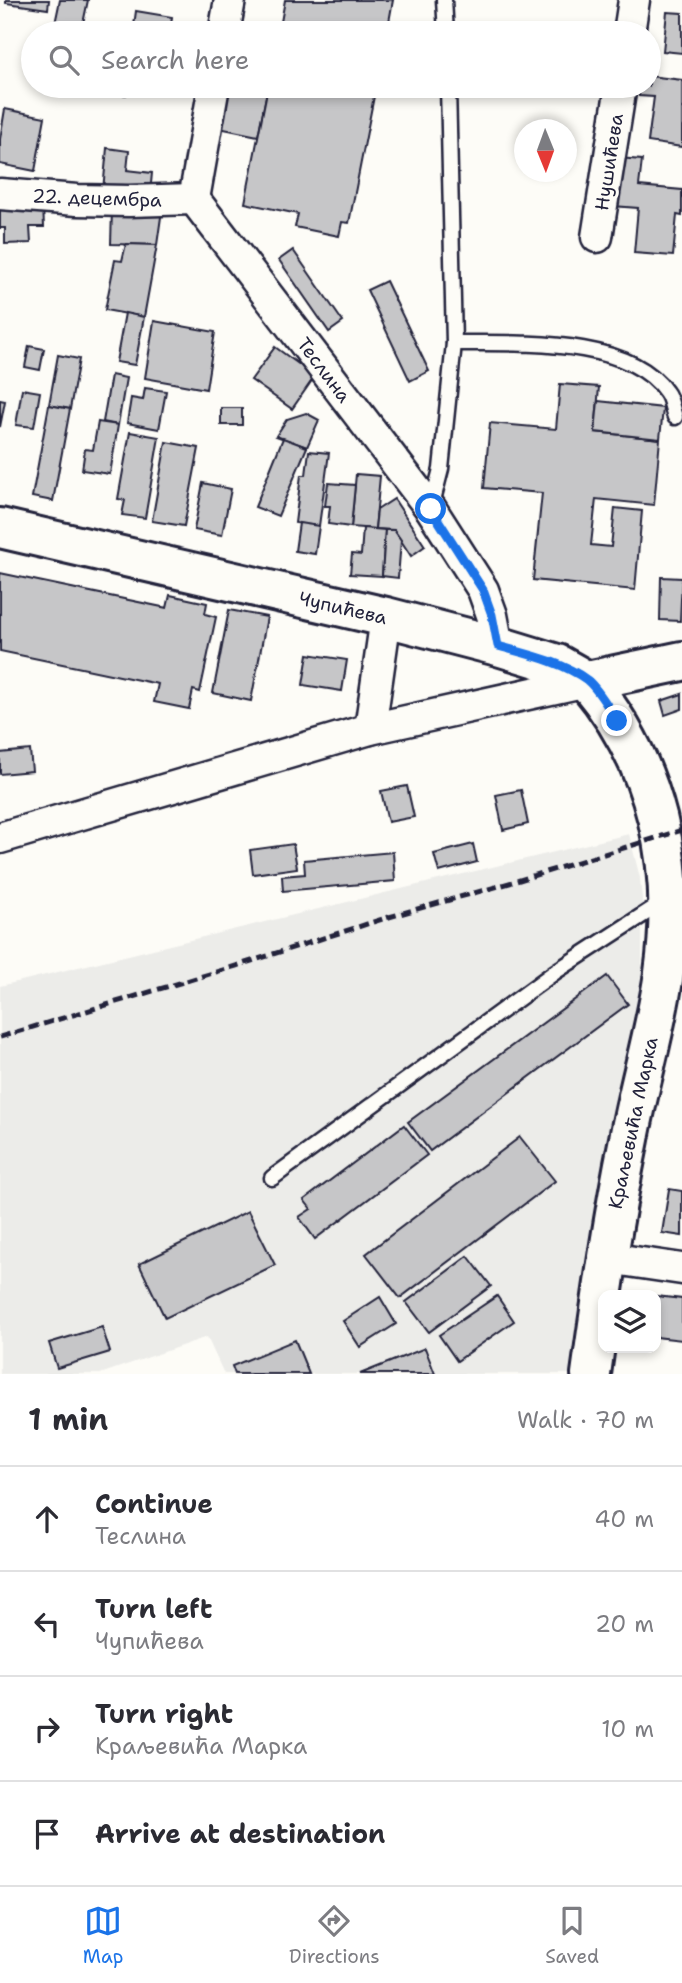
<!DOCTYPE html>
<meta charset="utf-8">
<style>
:root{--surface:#fff;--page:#f7f7f7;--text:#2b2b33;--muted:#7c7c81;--line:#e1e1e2;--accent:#1a73e8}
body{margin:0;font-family:"Shantell Sans",sans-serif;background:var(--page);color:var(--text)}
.controls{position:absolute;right:21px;bottom:21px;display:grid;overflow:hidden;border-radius:14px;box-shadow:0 4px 10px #0003}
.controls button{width:63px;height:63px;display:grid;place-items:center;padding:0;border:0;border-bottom:2px solid var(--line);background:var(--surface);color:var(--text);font:35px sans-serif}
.compass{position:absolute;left:514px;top:119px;width:63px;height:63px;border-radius:50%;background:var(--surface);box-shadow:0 4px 10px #0003;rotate:179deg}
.stop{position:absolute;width:21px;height:21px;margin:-16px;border:5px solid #1a73e8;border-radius:50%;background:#fff}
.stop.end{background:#1a73e8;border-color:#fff;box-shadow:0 2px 7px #0008}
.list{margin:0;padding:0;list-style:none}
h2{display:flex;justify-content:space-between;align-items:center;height:91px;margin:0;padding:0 28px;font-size:30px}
h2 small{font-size:23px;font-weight:400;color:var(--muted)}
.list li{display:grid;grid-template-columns:46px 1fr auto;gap:21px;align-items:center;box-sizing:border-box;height:105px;padding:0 28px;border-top:2px solid var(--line)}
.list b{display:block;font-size:26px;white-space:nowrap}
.list p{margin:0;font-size:23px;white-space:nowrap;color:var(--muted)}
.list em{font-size:23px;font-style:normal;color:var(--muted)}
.icon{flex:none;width:38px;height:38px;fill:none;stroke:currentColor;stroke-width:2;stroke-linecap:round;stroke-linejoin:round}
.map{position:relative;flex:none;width:682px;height:1374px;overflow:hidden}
.search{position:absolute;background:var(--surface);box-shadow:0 4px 10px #0003;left:21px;right:21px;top:21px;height:77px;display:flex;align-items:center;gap:18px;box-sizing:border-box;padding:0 24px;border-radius:38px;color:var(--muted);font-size:26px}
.sheet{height:511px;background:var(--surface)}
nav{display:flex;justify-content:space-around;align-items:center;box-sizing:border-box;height:98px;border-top:2px solid var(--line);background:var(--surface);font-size:19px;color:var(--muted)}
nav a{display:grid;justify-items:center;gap:4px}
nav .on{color:var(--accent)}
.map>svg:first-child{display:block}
</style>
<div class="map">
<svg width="682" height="1374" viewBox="0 0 682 1374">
<rect width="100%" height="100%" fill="#fdfcf7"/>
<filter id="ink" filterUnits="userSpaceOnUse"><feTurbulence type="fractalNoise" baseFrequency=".0143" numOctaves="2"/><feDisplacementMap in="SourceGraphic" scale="14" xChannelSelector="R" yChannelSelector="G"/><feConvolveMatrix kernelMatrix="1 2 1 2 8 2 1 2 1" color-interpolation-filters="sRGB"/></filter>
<g filter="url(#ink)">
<path fill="#ecece9" d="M629 834 640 878 642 899V970L577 1374H224L207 1337 100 1374H0V986Z"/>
<g fill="#c6c6c8" stroke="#22223b" stroke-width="2">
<path d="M6 0H49L48 9 6 3Z"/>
<path d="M60 0H88L81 33H53Z"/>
<path d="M285 0H393L387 33H279Z"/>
<path d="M136 11 172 17 170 33H133Z"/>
<path d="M667 12 682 13V53L663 51Z"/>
<path d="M649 76 682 80V147L648 142 654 97 639 96 640 86H649Z"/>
<path d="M78 86H127L126 95 78 90Z"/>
<path d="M227 86H268L258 136 219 128Z"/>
<path d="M268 86H376L349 223 342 222 339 236 295 227 298 214 245 203Z"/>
<path d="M5 109 45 117 35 171 0 164V139Z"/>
<path d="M107 148 129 151 127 170 152 173 150 194 103 190Z"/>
<path d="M618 158 642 160 639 186 682 190V216L677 215 673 256 634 253 638 208 613 206Z"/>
<path d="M43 205 44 227H30L31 243 5 244V228H0V206Z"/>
<path d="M112 210H162L157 245 111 244Z"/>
<path d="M126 244 157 245 144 317 105 310 115 260 122 261Z"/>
<path d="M293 250 343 322 329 332 279 260Z"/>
<path d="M386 281 429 371 410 381 367 290Z"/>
<path d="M125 313 144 317 135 365 116 362Z"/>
<path d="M154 321 215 332 206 389 145 378Z"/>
<path d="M29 346 44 349 40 370 25 367Z"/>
<path d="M275 347 315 376 292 409 251 380Z"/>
<path d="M58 355 79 359 70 409 49 405Z"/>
<path d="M111 375 126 378 118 425 103 422Z"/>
<path d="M560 384 599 387 595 432 660 439 654 505 596 499 591 545 611 547 615 508 642 511 635 590 533 580 542 493 484 488 490 423 556 429Z"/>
<path d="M145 388 166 391 159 429 127 423 131 398 143 400Z"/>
<path d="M22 389 40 392 34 427 16 425Z"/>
<path d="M0 400 5 401 0 427Z"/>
<path d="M598 401 663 408 660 439 595 432Z"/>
<path d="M49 405 70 409 53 501 32 497Z"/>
<rect x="221" y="408" width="21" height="17"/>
<path d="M306 413 319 420 307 447 276 436 287 419Z"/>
<path d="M98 422 118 425 110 474 82 470 85 449 93 450Z"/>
<path d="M130 432 159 437 145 518 122 515 125 500 118 499Z"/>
<path d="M283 438 307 447 278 516 255 507Z"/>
<path d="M166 442 199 448 184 526 152 521Z"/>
<path d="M309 451 329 453 319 526 295 523 301 475H306Z"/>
<path d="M356 474 380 476 375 529 351 527Z"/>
<path d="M203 483 231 489 222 535 194 530Z"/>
<path d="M328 483 355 485 351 527 328 524 330 506H325Z"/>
<path d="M394 499 425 546 411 556 394 530 375 529 377 510Z"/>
<path d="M299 523 319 526 315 554 295 551Z"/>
<path d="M363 528 385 530 382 576 350 574 352 554 361 555Z"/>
<path d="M385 530H394L401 540 398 578 382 576Z"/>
<path d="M0 573 167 608 170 595 207 603 205 614 216 617 200 692 193 690 189 709 154 702 158 684 0 651Z"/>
<path d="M661 577 682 578 680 621 660 620Z"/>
<path d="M229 610 267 617 251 701 213 693Z"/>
<path d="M308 654 347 660 342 691 303 685Z"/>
<path d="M682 694V709L665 715 661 701Z"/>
<path d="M30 750 32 771 0 774V753Z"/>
<path d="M407 786 414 817 388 822 381 791Z"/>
<path d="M521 790 528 824 503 830 496 795Z"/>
<path d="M293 844 297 868 253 874 250 850Z"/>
<path d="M473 844 477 862 439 872 434 854Z"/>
<path d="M393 852 395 881 283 891 282 876 305 874 304 860Z"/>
<path d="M607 976 628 1004 430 1151 408 1122Z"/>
<path d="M404 1125 427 1155 315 1239 299 1217 311 1209 304 1200Z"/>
<path d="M520 1137 555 1181 400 1298 366 1254Z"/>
<path d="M669 1189 682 1191V1236L662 1233Z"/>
<path d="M248 1211 275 1265 165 1318 139 1264Z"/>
<path d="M468 1256 491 1286 429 1332 406 1302Z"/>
<path d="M497 1296 514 1321 457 1361 439 1335Z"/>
<path d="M656 1296 682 1299V1340L656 1337Z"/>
<path d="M380 1297 396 1324 360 1347 343 1321Z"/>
<path d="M102 1327 110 1352 57 1368 49 1343Z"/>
<path d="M295 1340 309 1374H235L232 1366Z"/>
<path d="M425 1348 435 1374H360Z"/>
</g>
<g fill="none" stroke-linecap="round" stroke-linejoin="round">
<defs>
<g id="lane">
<path d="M444 0 446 33"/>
<path d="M454 343C513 344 629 336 666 392 671 398 672 409 675 417"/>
<path d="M431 508 441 469 454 343 448 86"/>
<path d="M272 1178 555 972 663 902"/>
</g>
<g id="street">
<path d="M224 33 230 0"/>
<path d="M629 33 634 0"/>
<path d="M214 86 194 199 431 509 483 590 492 615 498 646"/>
<path d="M0 194 77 200 129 201 194 199"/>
<path d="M597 237 621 86"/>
<path d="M370 729 386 617"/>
<path d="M0 838 370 729 587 681"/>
<path d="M608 1258 682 1269"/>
</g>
<g id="secondary">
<path d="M0 528 386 617 498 646 557 664 587 681 682 661"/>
<path d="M587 681C657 764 679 867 664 973 656 1029 639 1084 629 1139 613 1217 602 1295 591 1374"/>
</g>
</defs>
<use href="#lane" stroke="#22223b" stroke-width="19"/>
<use href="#street" stroke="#22223b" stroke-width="35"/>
<use href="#secondary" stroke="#22223b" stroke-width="44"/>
<use href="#lane" stroke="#fdfcf7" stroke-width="14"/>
<use href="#street" stroke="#fdfcf7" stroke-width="30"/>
<use href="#secondary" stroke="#fdfcf7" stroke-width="38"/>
<path stroke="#22223b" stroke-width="5" stroke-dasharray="10 5" stroke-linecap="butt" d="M0 1037 236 966 389 917 513 882 682 830"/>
</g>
</g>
<g fill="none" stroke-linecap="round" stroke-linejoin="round" filter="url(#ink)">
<path stroke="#1a73e8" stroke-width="9" d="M431 509 483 590 492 615 498 646C527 654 563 662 587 680 599 690 608 707 617 721"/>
</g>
<g text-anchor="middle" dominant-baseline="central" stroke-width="6" stroke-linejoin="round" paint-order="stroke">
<g font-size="19" fill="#22223b" stroke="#fdfcf7">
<text transform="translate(609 162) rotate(-81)">Нушићева</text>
<text transform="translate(97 198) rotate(2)">22. децембра</text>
<text transform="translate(324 370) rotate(53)">Теслина</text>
<text transform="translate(343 608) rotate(13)">Чупићева</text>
<text transform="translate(633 1123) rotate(-78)">Краљевића Марка</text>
</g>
</g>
</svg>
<div class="controls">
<button><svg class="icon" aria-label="layers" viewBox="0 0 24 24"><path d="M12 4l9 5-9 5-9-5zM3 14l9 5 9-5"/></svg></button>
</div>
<svg class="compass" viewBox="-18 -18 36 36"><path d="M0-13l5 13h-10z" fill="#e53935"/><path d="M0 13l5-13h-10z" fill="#7c7c81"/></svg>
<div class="stop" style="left:431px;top:509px"></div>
<div class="stop end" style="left:617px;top:721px"></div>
<div class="search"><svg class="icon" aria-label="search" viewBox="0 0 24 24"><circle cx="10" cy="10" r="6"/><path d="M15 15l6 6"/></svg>Search here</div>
</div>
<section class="sheet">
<h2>1 min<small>Walk · 70 m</small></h2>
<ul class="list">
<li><svg class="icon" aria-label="ahead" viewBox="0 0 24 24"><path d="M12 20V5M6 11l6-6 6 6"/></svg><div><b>Continue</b><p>Теслина</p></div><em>40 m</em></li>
<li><svg class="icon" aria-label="left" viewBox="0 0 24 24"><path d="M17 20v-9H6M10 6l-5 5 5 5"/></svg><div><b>Turn left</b><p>Чупићева</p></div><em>20 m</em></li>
<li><svg class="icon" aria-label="right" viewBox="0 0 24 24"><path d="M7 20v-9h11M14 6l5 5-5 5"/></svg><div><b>Turn right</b><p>Краљевића Марка</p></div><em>10 m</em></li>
<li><svg class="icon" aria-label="arrive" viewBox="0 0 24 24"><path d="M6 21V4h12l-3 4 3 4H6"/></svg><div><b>Arrive at destination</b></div></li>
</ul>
</section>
<nav>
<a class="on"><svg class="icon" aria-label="map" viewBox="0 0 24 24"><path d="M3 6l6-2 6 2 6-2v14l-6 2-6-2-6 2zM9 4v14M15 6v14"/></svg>Map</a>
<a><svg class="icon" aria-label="directions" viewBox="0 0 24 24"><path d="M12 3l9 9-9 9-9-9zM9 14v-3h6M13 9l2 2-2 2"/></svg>Directions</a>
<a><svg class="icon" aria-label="saved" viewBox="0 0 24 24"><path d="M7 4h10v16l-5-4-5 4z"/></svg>Saved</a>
</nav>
